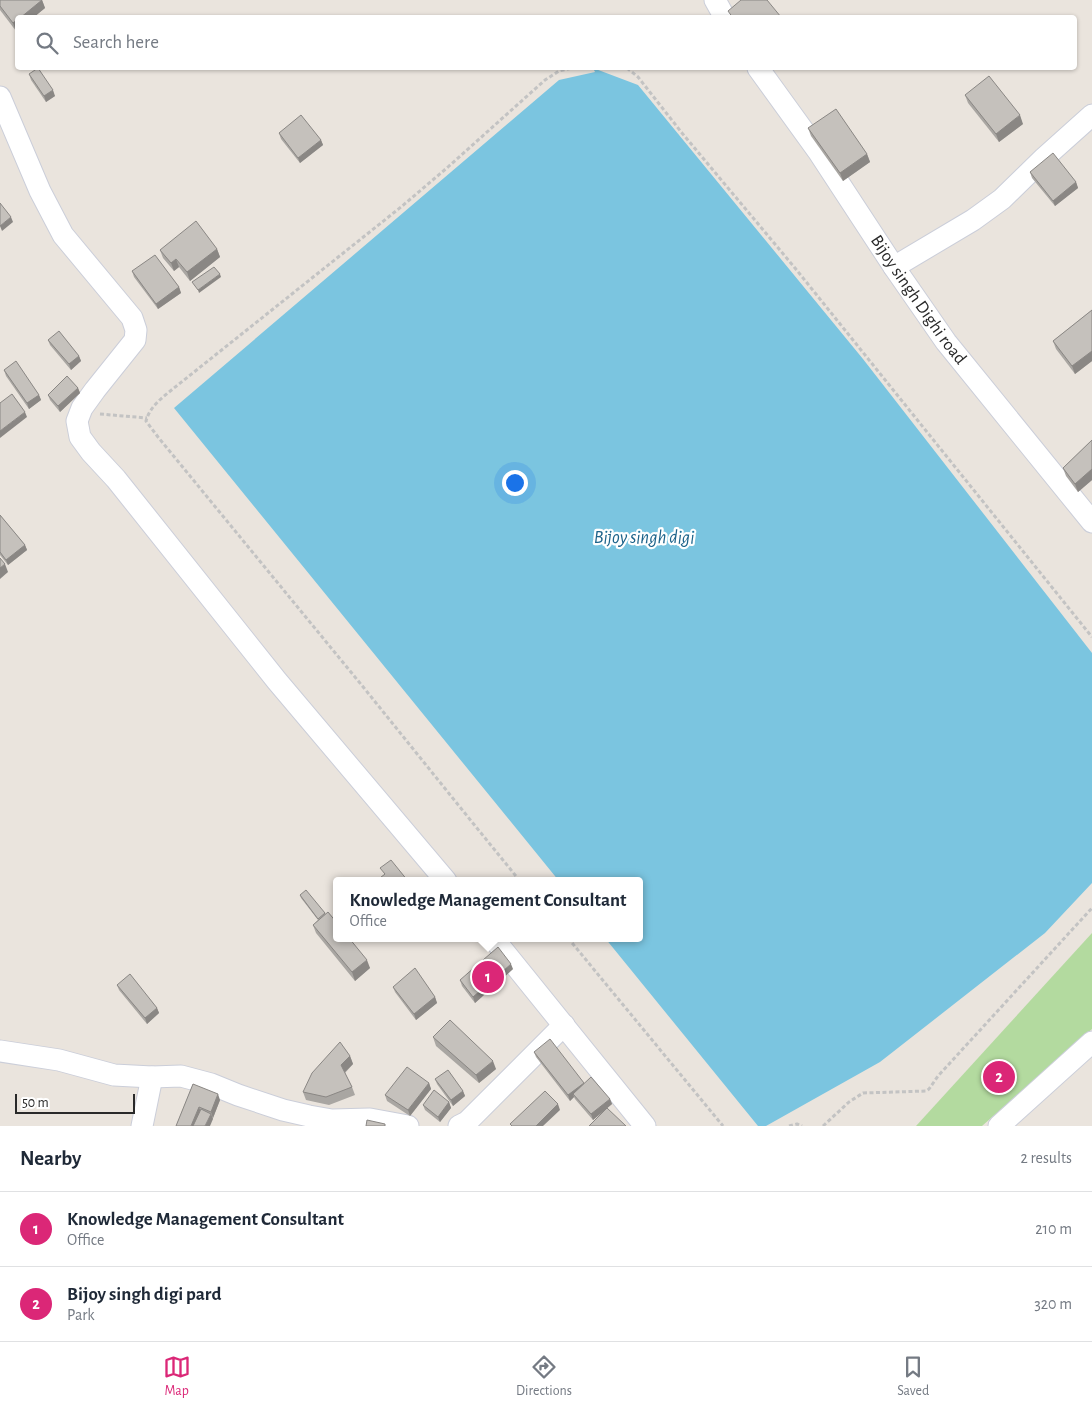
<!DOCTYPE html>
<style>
:root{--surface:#fff;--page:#f2f2f3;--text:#1f2937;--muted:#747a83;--line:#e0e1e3;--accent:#db2777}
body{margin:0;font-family:"Alegreya Sans",sans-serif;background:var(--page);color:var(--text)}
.scale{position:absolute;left:15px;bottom:12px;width:120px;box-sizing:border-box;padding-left:5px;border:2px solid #292929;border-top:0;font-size:14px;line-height:18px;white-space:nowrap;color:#292929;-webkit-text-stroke:4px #fff;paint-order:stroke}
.you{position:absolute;left:514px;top:482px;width:18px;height:18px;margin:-12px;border:4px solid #fff;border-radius:50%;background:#1a73e8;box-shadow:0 0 0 8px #1a73e833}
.badge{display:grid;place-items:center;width:32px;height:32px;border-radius:50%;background:var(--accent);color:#fff;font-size:16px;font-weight:700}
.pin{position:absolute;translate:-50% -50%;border:2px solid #fff;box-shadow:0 1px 5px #0006}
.popup{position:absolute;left:333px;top:877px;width:310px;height:65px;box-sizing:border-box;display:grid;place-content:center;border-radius:5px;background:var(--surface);filter:drop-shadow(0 1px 4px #0005);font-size:16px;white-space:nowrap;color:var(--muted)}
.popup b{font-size:19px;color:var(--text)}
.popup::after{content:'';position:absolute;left:50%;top:100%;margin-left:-10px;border:10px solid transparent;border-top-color:var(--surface)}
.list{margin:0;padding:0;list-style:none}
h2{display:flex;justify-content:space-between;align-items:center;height:65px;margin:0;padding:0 20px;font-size:21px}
h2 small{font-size:16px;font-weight:400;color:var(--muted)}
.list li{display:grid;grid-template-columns:32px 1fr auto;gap:15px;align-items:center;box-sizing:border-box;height:75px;padding:0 20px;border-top:1px solid var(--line)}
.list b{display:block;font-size:19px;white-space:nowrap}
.list p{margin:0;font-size:16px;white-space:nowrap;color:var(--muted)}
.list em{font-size:16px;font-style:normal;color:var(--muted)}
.icon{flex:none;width:28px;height:28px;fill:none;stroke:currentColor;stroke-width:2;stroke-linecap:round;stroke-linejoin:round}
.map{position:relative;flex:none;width:1092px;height:1126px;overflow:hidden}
.search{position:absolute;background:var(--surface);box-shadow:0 1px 4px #0004;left:15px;right:15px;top:15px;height:55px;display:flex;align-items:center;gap:12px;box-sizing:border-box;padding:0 18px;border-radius:5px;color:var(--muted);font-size:19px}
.sheet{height:215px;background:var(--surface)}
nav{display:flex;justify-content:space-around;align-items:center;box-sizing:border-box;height:70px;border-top:1px solid var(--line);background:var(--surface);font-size:14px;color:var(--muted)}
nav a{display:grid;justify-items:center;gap:2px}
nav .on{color:var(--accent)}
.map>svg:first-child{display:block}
</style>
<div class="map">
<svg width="1092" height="1126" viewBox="0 0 1092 1126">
<rect width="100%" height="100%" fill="#eae4dd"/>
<path fill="#b3da9f" d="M1092 933V1029L982 1126H916Z"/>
<path fill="#7bc5e0" d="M593 68 638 85 863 359 1092 653V883L1045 933 880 1062 766 1126H758L605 938H639V881H559L174 408 559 80 595 72Z"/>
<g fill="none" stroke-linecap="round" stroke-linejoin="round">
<defs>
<g id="minor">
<path d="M715 0 725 18"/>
<path id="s1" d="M758 68 818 151 894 267 946 342 1092 522"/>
<path d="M0 97 40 191 63 235 132 318 136 330 135 340 95 390 82 408 77 421 80 437 91 452 116 479 277 681 446 881"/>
<path d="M894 267 973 220 1002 199 1044 158 1092 115"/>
<path d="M493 938 645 1126"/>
<path d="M0 1051 59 1060 114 1075 152 1077 181 1076 211 1084 238 1095 283 1110 309 1116 332 1120 370 1119 408 1126"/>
<path d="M142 1126 152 1077"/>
<path d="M459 1126 467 1122 564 1025"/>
<path d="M999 1126 1092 1042"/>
</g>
</defs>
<use href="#minor" stroke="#cbced9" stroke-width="23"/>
<g stroke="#c3c3c3" stroke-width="3" stroke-dasharray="4 2.5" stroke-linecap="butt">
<path d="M627 68 638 77 682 133 795 268 1092 637"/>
<path d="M100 414 147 418"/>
<path d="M520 881 472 822 364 688 158 437 146 421C150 406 163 397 174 388L401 207 448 167 545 80 559 71 572 68"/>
<path d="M568 938 723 1126"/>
<path d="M789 1126 797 1124 802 1126"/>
<path d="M823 1126 849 1102 863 1093 926 1091 929 1089 938 1076 1092 908"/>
</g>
<use href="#minor" stroke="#fff" stroke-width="21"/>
</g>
<g fill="#a9a6a2">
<path d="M0 0H42L45 8 16 31 0 10Z"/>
<path d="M29 74 55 96 46 102 31 80Z"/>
<path d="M965 95 1023 124 999 142 968 103Z"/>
<path d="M808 128 867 154 870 162 843 181 811 136Z"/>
<path d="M279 133 321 140 323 145 300 163 281 139Z"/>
<path d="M1030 172 1076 182 1078 188 1055 206 1032 178Z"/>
<path d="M217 249 220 257 190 281 179 267 174 271 163 258 160 250Z"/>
<path d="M132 271 179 287 181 293 158 309 134 277Z"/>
<path d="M1092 310V361L1075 374 1056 349 1053 341Z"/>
<path d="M48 340 79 356 81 361 71 370 50 345Z"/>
<path d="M4 370 39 395 41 400 29 409 6 376Z"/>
<path d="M78 388 80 393 60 412 50 400 48 395Z"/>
<path d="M1092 440V480L1078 492 1066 476 1063 468Z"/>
<path d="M0 515 25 545 27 550 8 565 0 555Z"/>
<path d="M300 895 325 913 370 968 355 981 316 933 313 925 318 920 301 898Z"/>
<path d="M513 969 475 1003 462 986 460 980Z"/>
<path d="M117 985 157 1008 159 1013 147 1024 119 990Z"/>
<path d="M393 987 435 997 437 1003 416 1020 395 992Z"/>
<path d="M433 1037 496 1069 479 1083 436 1046Z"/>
<path d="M534 1052 584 1084 610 1099 612 1104 593 1120 575 1099 574 1097 570 1101 536 1057Z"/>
<path d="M350 1056 353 1064 345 1073 352 1087 355 1095 329 1105 306 1100 303 1092Z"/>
<path d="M435 1079 463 1091 465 1096 453 1106 437 1084Z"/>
<path d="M429 1083 431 1089 410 1116 387 1101 385 1095Z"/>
<path d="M193 1084 220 1100 213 1118 212 1117 213 1119 176 1126Z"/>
<path d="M449 1102 451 1108 440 1122 425 1110 423 1105Z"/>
</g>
<g fill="#8a8784">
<path d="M42 0 45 8 33 18H20Z"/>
<path d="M18 19V30L16 31 13 23Z"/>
<path d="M53 90 55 96 46 102 44 96Z"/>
<path d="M1020 115 1023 124 999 142 996 134Z"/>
<path d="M321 140 323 145 300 163 298 158Z"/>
<path d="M867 154 870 162 843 181 840 173Z"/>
<path d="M1076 182 1078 188 1055 206 1053 201Z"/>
<path d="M11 217 13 222 2 231 0 226Z"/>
<path d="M217 249 220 257 190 281 187 272Z"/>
<path d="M176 259 179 267 174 271 171 263Z"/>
<path d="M220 274 221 277 199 293 198 290Z"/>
<path d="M179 287 181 293 158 309 156 304Z"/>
<path d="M1092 351V361L1075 374 1072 366Z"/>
<path d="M79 356 81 361 71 370 69 364Z"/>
<path d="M78 388 80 393 60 412 58 406Z"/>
<path d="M39 395 41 400 29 409 27 403Z"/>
<path d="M25 412 27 417 0 438V431Z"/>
<path d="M1092 469V480L1078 492 1075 484Z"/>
<path d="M25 545 27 550 8 565 6 560Z"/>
<path d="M5 564 8 572 0 579V568Z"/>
<path d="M367 960 370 968 355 981 352 972Z"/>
<path d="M511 964 513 969 475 1003 473 997Z"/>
<path d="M435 997 437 1003 416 1020 414 1014Z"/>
<path d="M157 1008 159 1013 147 1024 145 1018Z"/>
<path d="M350 1056 353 1064 344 1073 341 1065Z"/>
<path d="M493 1061 496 1069 479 1083 476 1075Z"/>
<path d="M429 1083 431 1089 410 1116 408 1110Z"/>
<path d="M584 1083 586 1088 573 1094 574 1097 570 1101 568 1095Z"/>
<path d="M463 1091 465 1096 453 1106 451 1100Z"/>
<path d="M218 1094 220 1100 213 1118 211 1112Z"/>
<path d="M610 1099 612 1104 593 1120 591 1114Z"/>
<path d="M449 1102 451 1108 440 1122 438 1117Z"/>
<path d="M558 1104 560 1110 543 1126H536Z"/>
<path d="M199 1107 201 1113 196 1126H191Z"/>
<path d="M211 1114 213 1119 210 1126H205Z"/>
</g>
<g fill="#c5c1bc" stroke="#8a8784">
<path d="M0 0H42L20 18H18V19L13 23 0 6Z"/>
<path d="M741 0H767L781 17 780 18H733L728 11Z"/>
<path d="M38 68 53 90 44 96 29 74Z"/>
<path d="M989 76 1020 115 996 134 965 95Z"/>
<path d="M836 109 867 154 840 173 808 128Z"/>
<path d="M301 115 321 140 298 158 279 133Z"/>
<path d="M1053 153 1076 182 1053 201 1030 172Z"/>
<path d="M0 203 11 217 0 226Z"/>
<path d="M196 221 217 249 187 272 176 259 171 263 160 250Z"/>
<path d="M155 255 179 287 156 304 132 271Z"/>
<path d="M214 267 220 274 198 290 192 282Z"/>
<path d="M1092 310V351L1072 366 1053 341Z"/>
<path d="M59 331 79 356 69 364 48 340Z"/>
<path d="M16 361 39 395 27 403 4 370Z"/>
<path d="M67 376 78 388 58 406 48 395Z"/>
<path d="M12 394 25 412 0 431V403Z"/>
<path d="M1092 440V469L1075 484 1063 468Z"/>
<path d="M0 515 25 545 6 560 0 552Z"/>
<path d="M0 558 5 564 0 568Z"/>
<path d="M391 860 408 881H376L385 874 380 868Z"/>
<path d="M306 890 325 913 318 919 300 895Z"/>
<path d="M328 912 337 923V938H349L367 960 352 972 313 925Z"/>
<path d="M498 947 511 964 473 997 460 980Z"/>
<path d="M415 968 435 997 414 1014 393 987Z"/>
<path d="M130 974 157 1008 145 1018 117 985Z"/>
<path d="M450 1020 493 1061 476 1075 433 1037Z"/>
<path d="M550 1039 584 1083 568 1095 534 1052Z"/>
<path d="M340 1042 350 1056 341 1065 352 1087 326 1097 303 1092 312 1073Z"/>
<path d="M407 1067 429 1083 408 1110 385 1095Z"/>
<path d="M448 1070 463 1091 451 1100 435 1079Z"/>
<path d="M591 1077 610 1099 591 1114 573 1094Z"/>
<path d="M193 1084 218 1094 211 1112 199 1107 191 1126H176Z"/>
<path d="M434 1090 449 1102 438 1117 423 1105Z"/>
<path d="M545 1091 558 1104 536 1126H512L510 1124Z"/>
<path d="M607 1108 626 1126H589Z"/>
<path d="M201 1109 211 1114 205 1126H193Z"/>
<path d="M367 1120 385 1124V1126H366Z"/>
</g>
<g text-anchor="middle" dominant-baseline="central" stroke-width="4.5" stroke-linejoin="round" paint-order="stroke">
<g font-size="18" fill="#292929" stroke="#fff">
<text stroke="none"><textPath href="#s1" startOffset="282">Bijoy singh Dighi road</textPath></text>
</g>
<g font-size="19" font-style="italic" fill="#1d638a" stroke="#fff">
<text x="644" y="537">Bijoy singh digi</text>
</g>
</g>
</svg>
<div class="scale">50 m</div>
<div class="you"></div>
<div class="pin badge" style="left:488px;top:977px">1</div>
<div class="popup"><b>Knowledge Management Consultant</b>Office</div>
<div class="pin badge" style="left:999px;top:1077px">2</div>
<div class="search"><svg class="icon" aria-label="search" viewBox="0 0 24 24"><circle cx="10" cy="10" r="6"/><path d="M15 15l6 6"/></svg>Search here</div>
</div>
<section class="sheet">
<h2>Nearby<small>2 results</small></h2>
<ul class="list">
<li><span class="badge">1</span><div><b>Knowledge Management Consultant</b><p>Office</p></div><em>210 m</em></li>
<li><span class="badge">2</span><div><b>Bijoy singh digi pard</b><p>Park</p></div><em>320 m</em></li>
</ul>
</section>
<nav>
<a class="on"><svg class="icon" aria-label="map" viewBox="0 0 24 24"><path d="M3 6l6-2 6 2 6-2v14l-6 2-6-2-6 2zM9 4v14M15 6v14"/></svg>Map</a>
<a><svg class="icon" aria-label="directions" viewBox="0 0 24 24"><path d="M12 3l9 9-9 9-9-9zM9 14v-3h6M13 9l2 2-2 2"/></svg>Directions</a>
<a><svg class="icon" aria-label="saved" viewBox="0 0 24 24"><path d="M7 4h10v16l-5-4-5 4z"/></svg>Saved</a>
</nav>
